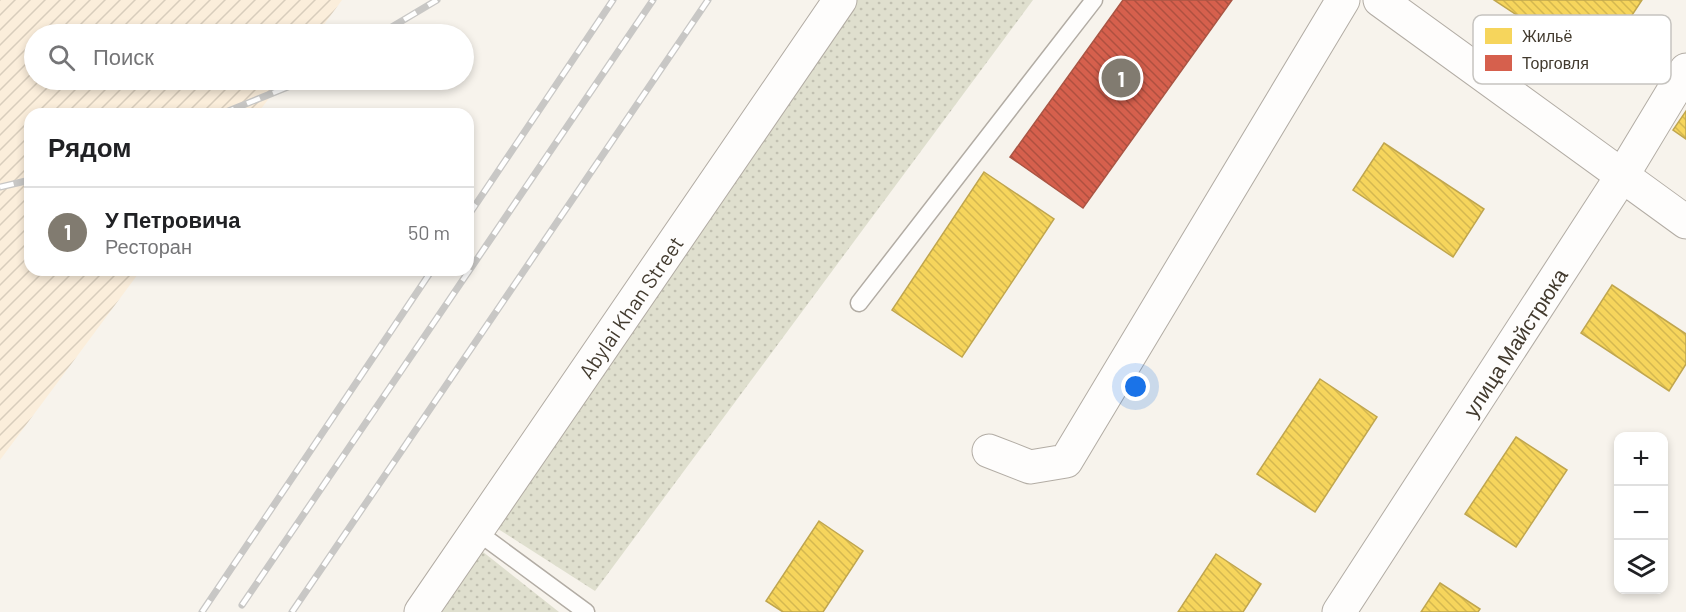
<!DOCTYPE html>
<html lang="ru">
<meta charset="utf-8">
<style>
:root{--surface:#fff;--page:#f2f2f2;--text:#202124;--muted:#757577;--line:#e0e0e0;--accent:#817b70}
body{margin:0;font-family:Barlow,sans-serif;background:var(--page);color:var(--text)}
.controls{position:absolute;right:18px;bottom:18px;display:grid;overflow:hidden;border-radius:12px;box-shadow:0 3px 9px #0003}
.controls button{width:54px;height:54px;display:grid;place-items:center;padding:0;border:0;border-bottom:2px solid var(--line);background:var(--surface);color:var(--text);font:30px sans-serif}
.you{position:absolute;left:1136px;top:387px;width:21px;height:21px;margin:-15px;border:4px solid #fff;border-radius:50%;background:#1a73e8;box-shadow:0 0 0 9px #1a73e833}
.badge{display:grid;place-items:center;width:39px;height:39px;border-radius:50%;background:var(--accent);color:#fff;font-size:20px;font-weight:700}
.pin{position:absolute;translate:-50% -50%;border:3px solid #fff;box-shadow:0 2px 6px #0006}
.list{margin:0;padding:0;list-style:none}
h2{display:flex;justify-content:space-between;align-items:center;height:78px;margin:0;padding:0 24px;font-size:26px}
h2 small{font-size:20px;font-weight:400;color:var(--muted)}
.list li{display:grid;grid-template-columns:39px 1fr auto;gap:18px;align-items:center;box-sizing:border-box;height:90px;padding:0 24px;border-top:2px solid var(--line)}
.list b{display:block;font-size:22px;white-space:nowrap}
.list p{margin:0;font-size:20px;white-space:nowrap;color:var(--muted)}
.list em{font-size:20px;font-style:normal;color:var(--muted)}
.icon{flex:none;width:33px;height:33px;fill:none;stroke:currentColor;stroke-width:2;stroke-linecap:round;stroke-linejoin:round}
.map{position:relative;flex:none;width:1686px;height:612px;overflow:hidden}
.search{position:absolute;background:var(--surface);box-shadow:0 3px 9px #0003;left:24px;top:24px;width:450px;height:66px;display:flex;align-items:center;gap:15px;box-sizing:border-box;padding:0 21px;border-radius:33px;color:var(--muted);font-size:22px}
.panel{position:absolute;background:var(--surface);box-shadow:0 3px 9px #0003;left:24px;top:108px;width:450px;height:168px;border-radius:18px}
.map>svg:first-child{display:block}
</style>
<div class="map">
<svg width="1686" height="612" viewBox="0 0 1686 612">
<defs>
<pattern id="industrial-furrows" width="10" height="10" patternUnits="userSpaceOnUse" patternTransform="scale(1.5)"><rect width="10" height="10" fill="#fbeedb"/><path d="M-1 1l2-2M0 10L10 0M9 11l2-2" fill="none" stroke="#d8cdbc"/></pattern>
<pattern id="grass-dots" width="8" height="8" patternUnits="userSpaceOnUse" patternTransform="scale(1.5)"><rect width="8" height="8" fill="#dfdfce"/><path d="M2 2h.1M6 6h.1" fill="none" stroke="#c1c0b1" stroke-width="1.8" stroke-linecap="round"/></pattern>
<pattern id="homes-back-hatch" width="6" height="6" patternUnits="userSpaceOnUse" patternTransform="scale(1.5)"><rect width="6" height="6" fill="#f6d55c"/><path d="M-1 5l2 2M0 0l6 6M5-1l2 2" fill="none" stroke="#d4b850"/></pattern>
<pattern id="shops-back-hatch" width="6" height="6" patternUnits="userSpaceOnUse" patternTransform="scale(1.5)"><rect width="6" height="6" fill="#d6604d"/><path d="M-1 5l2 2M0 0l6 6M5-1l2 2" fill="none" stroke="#af5040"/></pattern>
</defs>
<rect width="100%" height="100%" fill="#f7f3ec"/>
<path fill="url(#industrial-furrows)" d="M0 0H342L317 34H34V80H283L257 114H30V270H141L0 460Z"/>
<g fill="url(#grass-dots)">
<path d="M851 0H1033L595 591 492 525Z"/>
<path d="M478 548 559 612H435Z"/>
</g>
<g fill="url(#homes-back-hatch)" stroke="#c0a64e" stroke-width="1.5">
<path d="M1494 0H1642L1597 68Z"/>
<path d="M1686 111V139L1673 130Z"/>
<path d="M1384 143 1484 209 1453 257 1353 190Z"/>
<path d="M984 172 1054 219 962 357 892 310Z"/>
<path d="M1612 285 1686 334V364L1669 391 1581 333Z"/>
<path d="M1320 379 1377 417 1315 512 1257 474Z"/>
<path d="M1516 437 1567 470 1516 547 1465 514Z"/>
<path d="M819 521 863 551 823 612H783L766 601Z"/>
<path d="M1216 554 1261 584 1243 612H1178Z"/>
<path d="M1440 583 1480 609 1478 612H1421Z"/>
</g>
<path fill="url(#shops-back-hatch)" stroke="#a54" stroke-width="1.5" d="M1123 0H1232L1083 208 1010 157Z"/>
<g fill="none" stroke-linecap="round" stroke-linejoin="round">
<defs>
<g id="lane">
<path d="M859 303 1094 0"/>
<path d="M476 531 586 612"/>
</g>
<g id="street">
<path d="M1380 0 1686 222"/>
<path d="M989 451 1030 467 1066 461 1343 0"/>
<path id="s1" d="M1339 612 1622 176 1686 70"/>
</g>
<g id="secondary">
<path id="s2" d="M421 612 840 0"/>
</g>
</defs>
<use href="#lane" stroke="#b2aca4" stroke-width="19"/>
<use href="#street" stroke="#b2aca4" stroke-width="35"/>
<use href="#secondary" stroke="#b2aca4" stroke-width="35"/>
<use href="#lane" stroke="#fefdfc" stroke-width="16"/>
<use href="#street" stroke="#fefdfc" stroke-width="33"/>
<use href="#secondary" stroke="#fefdfc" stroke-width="33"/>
<defs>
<g id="rail">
<path d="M380 34 437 0"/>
<path d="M221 114 305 80"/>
<path d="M0 187 30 180"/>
<path d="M468 216 613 0"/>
<path d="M242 605 653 0"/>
<path d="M202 612 432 270"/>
<path d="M292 612 708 0"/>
</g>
</defs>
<use href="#rail" stroke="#c8c7c5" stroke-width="7"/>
<use href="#rail" stroke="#fff" stroke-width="4.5" stroke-dasharray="14" stroke-linecap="butt"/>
</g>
<g text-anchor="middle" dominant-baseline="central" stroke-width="6" stroke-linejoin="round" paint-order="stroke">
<g font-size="21" fill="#423a2e" stroke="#fff">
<text stroke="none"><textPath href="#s2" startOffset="370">Abylai Khan Street</textPath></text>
<text stroke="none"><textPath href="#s1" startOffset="322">улица Майстрюка</textPath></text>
</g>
</g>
<rect x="1473" y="15" width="198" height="69" rx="9" fill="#fff" stroke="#c6c4c0" stroke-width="1.5"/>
<rect x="1485" y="28" width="27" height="16" fill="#f6d55c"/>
<rect x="1485" y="55" width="27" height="16" fill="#d6604d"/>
<g font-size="16" fill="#423a2e">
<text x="1522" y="42">Жильё</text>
<text x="1522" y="69">Торговля</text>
</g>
</svg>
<div class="controls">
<button>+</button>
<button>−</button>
<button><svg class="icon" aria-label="layers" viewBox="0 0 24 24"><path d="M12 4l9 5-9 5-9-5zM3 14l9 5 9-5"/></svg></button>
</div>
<div class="you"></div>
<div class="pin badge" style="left:1121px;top:78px">1</div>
<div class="search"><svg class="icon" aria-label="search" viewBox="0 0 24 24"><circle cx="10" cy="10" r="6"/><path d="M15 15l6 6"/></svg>Поиск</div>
<section class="panel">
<h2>Рядом<small></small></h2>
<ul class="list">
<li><span class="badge">1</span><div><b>У Петровича</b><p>Ресторан</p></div><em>50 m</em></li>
</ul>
</section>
</div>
